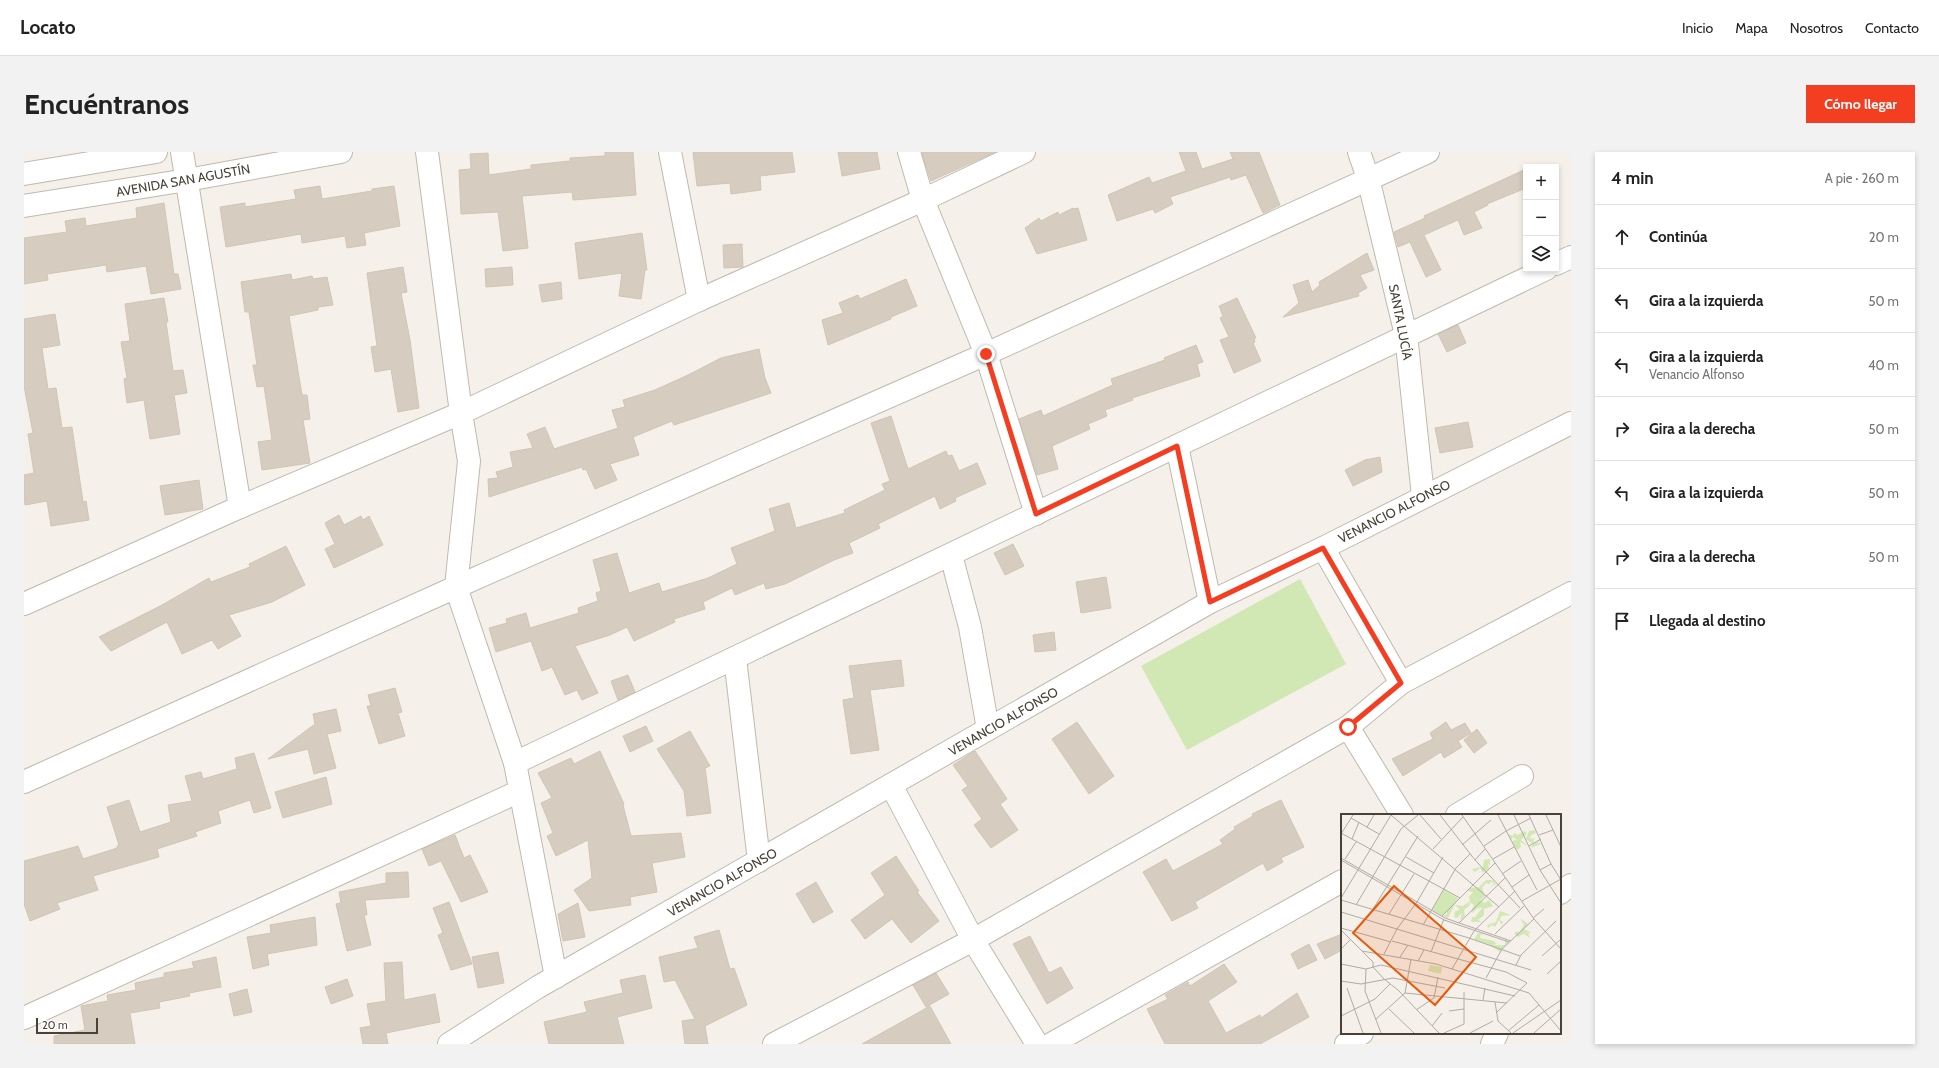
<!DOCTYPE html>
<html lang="es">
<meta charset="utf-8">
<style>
:root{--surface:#fff;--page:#f2f2f2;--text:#222;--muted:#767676;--line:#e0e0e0;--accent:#f43e22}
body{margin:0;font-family:Cabin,sans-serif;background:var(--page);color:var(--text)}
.controls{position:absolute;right:12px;top:12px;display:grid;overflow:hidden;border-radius:0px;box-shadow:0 2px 6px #0003}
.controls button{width:36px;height:36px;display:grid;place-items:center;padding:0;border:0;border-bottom:1px solid var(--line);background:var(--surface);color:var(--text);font:20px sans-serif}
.scale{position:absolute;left:12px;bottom:10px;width:62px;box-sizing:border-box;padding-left:4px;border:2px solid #484238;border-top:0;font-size:11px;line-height:14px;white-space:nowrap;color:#484238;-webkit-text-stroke:3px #fff;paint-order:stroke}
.stop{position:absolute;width:12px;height:12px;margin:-9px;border:3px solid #f43e22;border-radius:50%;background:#fff}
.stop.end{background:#f43e22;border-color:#fff;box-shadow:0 1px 4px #0008}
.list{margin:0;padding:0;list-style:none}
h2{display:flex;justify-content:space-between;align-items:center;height:52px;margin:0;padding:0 16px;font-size:17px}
h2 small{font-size:13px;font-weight:400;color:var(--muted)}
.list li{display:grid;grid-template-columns:26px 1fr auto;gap:12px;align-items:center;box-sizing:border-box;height:64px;padding:0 16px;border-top:1px solid var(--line)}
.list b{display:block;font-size:15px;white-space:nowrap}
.list p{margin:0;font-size:13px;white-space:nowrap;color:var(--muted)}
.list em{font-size:13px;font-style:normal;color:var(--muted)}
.icon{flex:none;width:22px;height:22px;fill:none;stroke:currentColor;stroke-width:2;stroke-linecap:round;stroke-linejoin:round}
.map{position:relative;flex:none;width:1547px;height:892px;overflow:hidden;border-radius:0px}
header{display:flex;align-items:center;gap:24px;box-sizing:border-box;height:56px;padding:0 20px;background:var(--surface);border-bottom:1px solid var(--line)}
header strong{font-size:19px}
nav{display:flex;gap:22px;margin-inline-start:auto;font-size:14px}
.intro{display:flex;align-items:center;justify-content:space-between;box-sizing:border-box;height:96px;padding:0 24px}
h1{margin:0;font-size:28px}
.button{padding:10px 18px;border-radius:0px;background:var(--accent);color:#fff;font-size:14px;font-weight:700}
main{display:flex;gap:24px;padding:0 24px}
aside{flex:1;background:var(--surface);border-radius:0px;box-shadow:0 2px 6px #0003}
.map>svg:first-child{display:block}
</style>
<header>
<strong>Locato</strong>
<nav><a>Inicio</a><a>Mapa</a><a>Nosotros</a><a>Contacto</a></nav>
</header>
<div class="intro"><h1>Encuéntranos</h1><a class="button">Cómo llegar</a></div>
<main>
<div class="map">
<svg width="1547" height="892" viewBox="0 0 1547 892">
<rect width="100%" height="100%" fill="#f5f1ea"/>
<path fill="#d1e7b4" d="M1276 427 1322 512 1163 598 1117 514Z"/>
<g fill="#d6cdc0" stroke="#d1c5b3">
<path d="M581 0H609L612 43 549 48 548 40 498 44 504 96 479 99 474 60 437 62 435 18 447 17 446 2 464 1 465 23 507 17V13L546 9V6L581 4Z"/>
<path d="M669 0H768L771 20 736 24 737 38 707 42 706 31 673 34Z"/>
<path d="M814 0H853L856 17 818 24Z"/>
<path d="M901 0H971L907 29 898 1Z"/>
<path d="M1155 0H1172L1178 17 1209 7 1206 0H1235L1256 53 1239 61 1222 23 1207 28 1206 25 1146 45 1149 52 1131 61 1129 57 1093 69 1084 43 1125 25 1128 31 1162 19Z"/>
<path d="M1502 17V36L1463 52 1464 53 1450 60 1458 76 1440 83 1434 68 1400 83 1417 118 1402 125 1386 90 1374 95 1370 80 1401 66 1400 64Z"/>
<path d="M296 34 298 47 348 39V37L370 34 376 74 340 81 342 93 323 96 321 84 278 91 277 82 202 95 196 55 221 51V55L272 47 270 38Z"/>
<path d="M140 51 150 122H154L157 137 127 142 122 114 83 120 82 113 23 122 24 128 0 132V86L43 80 41 69 61 66 62 74 113 66 112 56Z"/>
<path d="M1049 56 1050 57 1054 56 1063 88 1013 102 1001 76 1015 66 1017 69 1034 60 1035 63Z"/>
<path d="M618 81 623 118H621L617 147 595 144 598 121 555 127 551 91Z"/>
<path d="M718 92 719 115 700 116 699 93Z"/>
<path d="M1343 101 1350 118 1336 123 1343 136 1334 141 1335 144 1259 165 1275 151 1269 133 1284 128 1288 140 1296 133 1295 130Z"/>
<path d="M379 115 383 140 377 141 386 188 395 256 374 260 367 217 351 220 347 195 353 194 343 121Z"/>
<path d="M488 115 489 133 462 135 461 117Z"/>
<path d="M267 122 268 128 288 124 289 127 303 125 309 153 294 155V158L265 164 278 243H283L286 267 279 268 286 311 238 318 234 290 248 288 240 234 233 235 229 213H233L225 160H221L217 130Z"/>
<path d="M882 127 893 154 867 165V167L804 193 798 168 819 161 815 151 834 143 836 147Z"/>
<path d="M537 130 538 147 518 150 515 133Z"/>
<path d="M140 146 144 170H142L149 219 159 218 163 241 150 243 156 282 126 287 120 248 103 251 100 227 103 226 97 190 106 189 101 152Z"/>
<path d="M1213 146 1232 186H1230L1231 190 1229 191 1237 209 1210 221 1196 188 1205 185 1196 166 1199 164 1195 154Z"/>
<path d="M31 162 36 193 18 196 24 237 32 236 38 276 48 275 59 350 62 349 65 368 27 374 23 349 1 353 0 343V323L10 321 4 282 9 281 0 234V167Z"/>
<path d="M1434 173 1442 191 1423 200 1414 182Z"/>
<path d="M1172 193 1179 210 1173 212 1176 224 1108 246 1109 248 1081 258 1083 264 1064 272 1066 277 1028 294 1034 317 1013 323 995 267 1017 258 1019 264 1089 233 1087 227 1141 208 1140 206Z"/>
<path d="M735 197 741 226 747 241 650 273 648 269 609 285 615 303 586 312 593 328 571 337 562 317 559 318 558 315 465 345 464 327 474 326 472 320 489 315 486 300 509 296 503 282 521 275 530 297 594 276 588 258 601 255 599 248 631 238 664 223 697 206Z"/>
<path d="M867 264 884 317 922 299 924 304 928 303 935 319 953 311 962 332 931 346 932 349 916 357 911 344 854 372 856 376 825 391 829 401 810 408 761 432 742 437 740 431 711 443 708 436 679 450 681 457 650 467 651 470 610 489 603 475 586 483 551 494 574 541 558 548 553 538 541 543 528 515 518 519 507 489 472 500 465 476 483 471 482 467 502 461 506 476 555 461 554 456 574 449 572 441 577 439 569 408 593 401 605 441 635 431 638 440 684 426 713 412 707 396 751 379 745 357 765 351 772 376 821 361 820 358 861 338 858 332 866 329 847 271Z"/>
<path d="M1444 270 1449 295 1416 301 1411 276Z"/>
<path d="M1356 305 1358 320 1329 334 1321 318 1341 308Z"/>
<path d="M175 328 179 357 141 363 136 334Z"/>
<path d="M315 363 320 373 337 364 339 368 345 364 359 393 310 416 301 397 311 392 301 371Z"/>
<path d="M989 392 1000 414 981 423 970 401Z"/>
<path d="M262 394 281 433 248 450 205 463 217 484 194 497 188 488 158 502 143 470 87 499 75 485 138 453 185 426 187 430 226 415 225 412Z"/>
<path d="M1082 425 1087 456 1057 461 1052 430Z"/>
<path d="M1030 480 1032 498 1011 500 1009 483Z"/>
<path d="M877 508 880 534 846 538 855 598 827 602 819 548 830 546 825 514Z"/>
<path d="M604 523 611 540 594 548 587 529Z"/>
<path d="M371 536 378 560 374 561 381 584 355 592 343 554H347L344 543Z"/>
<path d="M312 557 317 579 303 582 312 616 290 622 284 597 244 607 291 572 289 562Z"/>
<path d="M1053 570 1090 624 1065 642 1028 587Z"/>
<path d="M1422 570 1427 578 1441 571 1447 581 1434 589 1438 595 1420 606 1417 600 1379 624 1368 607 1409 587 1406 581Z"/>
<path d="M622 574 629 589 606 600 599 584Z"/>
<path d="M1453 577 1463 591 1450 601 1440 588Z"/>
<path d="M666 579 686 614 681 616 687 661 663 664 660 639 633 597Z"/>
<path d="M576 599 600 652 599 653 607 684 657 681 661 705 628 711 633 740 606 745 607 753 565 759 550 738 568 726 564 688 532 704 523 684 529 681 517 651 528 646 514 621 547 606 550 612Z"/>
<path d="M951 599 983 647 976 652 994 678 967 696 950 673 958 667 938 638 944 634 929 613Z"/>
<path d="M230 601 247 656 230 661 226 648 194 659 197 671 171 680 173 684 133 697 135 705 69 724 74 738 33 751 36 757 6 769 0 752V709L54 694 59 707 93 696V694L95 693 83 655 105 648 116 680 147 670 144 653 168 649 161 624 177 620 179 627 213 617 211 606Z"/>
<path d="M302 625 308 652 259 666 251 640Z"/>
<path d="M1257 648 1280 695 1257 706 1259 710 1243 719 1239 711 1171 750 1174 756 1148 769 1119 720 1142 707 1149 719 1199 692 1196 688 1211 677 1210 675 1229 664 1228 662Z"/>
<path d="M431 683 440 706 446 703 464 740 437 750 417 709 405 714 398 697Z"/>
<path d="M872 704 895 739 893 740 915 769 887 791 868 767 841 787 827 768 861 743 847 721Z"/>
<path d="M384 720 385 745 341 748 343 763H340L347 793 323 799 312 752 317 751 315 740 362 731V721Z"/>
<path d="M792 730 809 760 789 771 772 742Z"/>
<path d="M425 750 448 812 427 818 414 783 419 781 409 756Z"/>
<path d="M554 751 561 785 539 789 534 762Z"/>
<path d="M291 765 293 793 243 802 245 813 229 817 223 785 247 781 246 773Z"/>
<path d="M695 778 706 817 710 816 723 853 681 874 684 892H661L658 869 671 867 651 828 640 830 635 805 674 796 670 785Z"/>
<path d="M1318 782V798L1301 807 1293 792Z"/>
<path d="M1006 784 1025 821 1037 815 1049 836 1023 852 989 792Z"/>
<path d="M1285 792 1293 808 1274 817 1267 802Z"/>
<path d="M474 800 480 831 454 836 448 805Z"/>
<path d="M192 805 197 835 165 841 166 844 135 850 136 856 106 861 111 892H30V884L61 878 57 854 84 849 83 843 112 838 111 831 140 825V821L170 816 168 810Z"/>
<path d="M378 810 380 848 411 842 416 870 362 881 364 892H339L336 876 347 874 343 852 362 849 360 811Z"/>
<path d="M1200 812 1213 830 1184 849 1202 881 1236 863 1237 866 1273 841 1285 865 1236 892H1141L1123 857 1144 847 1141 843 1164 830 1166 834Z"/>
<path d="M912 821 925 842 902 855 889 833Z"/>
<path d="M621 823 628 856 593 865 600 892H525L520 870 563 860 560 850 599 841 596 828Z"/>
<path d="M323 827 329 844 307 852 301 835Z"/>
<path d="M223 837 228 860 210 864 205 842Z"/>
<path d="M906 854 927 892H838Z"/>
</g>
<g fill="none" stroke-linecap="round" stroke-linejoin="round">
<defs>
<g id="minor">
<path d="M158 0 216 355"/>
<path d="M403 0 437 261 445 309 432 435 491 611 532 825"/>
<path d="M646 0 675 148"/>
<path d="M885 0 899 48 962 202 1012 362"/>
<path d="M1335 0 1344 26 1382 183 1399 344"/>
<path d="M0 22 132 0"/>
<path d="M0 54 163 28 317 0"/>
<path d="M1532 112 1547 105"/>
<path d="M1153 294 1186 450"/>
<path d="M1299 396 1377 531"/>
<path d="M927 403 946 475 964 577"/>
<path d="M0 452 216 355 437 261 675 148 899 48 1000 0"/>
<path d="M711 506 735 709"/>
<path d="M1324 575 1378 663"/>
<path d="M491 611 1522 117"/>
<path d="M0 630 432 435 962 202 1404 0"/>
<path d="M867 633 949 788 1013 892"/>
<path d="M1433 663 1498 624"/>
<path d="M1536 741 1547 733"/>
<path d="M0 866 496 639"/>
<path d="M425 892 514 835 1186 450 1299 396 1547 271"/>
<path d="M750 892 949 788 1324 575 1377 531 1547 441"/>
<path d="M1027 892 1318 729"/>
<path d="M1322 892 1338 881"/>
<path d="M1468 892 1473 881"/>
</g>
</defs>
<use href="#minor" stroke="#c0b9ad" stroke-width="24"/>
<use href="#minor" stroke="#fff" stroke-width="22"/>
</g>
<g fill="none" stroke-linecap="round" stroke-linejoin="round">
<path stroke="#f43e22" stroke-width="5" d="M962 202 1012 362 1153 294 1186 450 1299 396 1377 531 1324 575"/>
</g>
<g text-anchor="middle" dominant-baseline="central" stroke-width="3" stroke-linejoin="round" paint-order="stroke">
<g font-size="13" fill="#484238" stroke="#fff">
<text transform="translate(159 28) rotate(-10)">AVENIDA SAN AGUSTÍN</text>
<text transform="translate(1377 170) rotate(79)">SANTA LUCÍA</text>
<text transform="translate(1370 359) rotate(-27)">VENANCIO ALFONSO</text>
<text transform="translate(979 569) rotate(-30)">VENANCIO ALFONSO</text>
<text transform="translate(698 730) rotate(-30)">VENANCIO ALFONSO</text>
</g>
</g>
<g transform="translate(1317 662)">
<rect width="220" height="220" fill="#f5f1ea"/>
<path d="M194 16 195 19 190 21 189 25 193 24 192 30 197 28 200 30 190 34 192 30 185 25 188 17ZM183 17 186 19 180 26 187 32 179 28 180 33 176 36 171 27 176 26 172 23 170 26 168 20 172 22 173 19 177 21ZM149 45V51L147 50 148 54 142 59 139 54 134 58 131 55 142 53 143 46ZM145 66H151L155 70 148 74 153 70 150 67 149 70 145 69 141 74 144 82 139 86 144 89 148 86 152 92 143 95V101L137 106 141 108H130L131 103H134L141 94 138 93 139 95 137 94 131 99 130 98 133 91 128 88 129 91 123 96 124 102 121 105 119 106 121 99 116 104 113 103 114 97 119 96 114 91 122 92 129 87 128 83 132 78 127 77 129 74 138 73ZM103 76 117 84 107 104 102 102 106 100V97L101 102 91 96ZM159 97 170 101 160 102 159 106 162 108 161 111 158 106 154 113 151 111 147 114 146 111 155 108ZM179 104 187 110 189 108 183 115 189 118V121L186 118 189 124 183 120 184 119 177 123 173 119 176 117 178 119 183 111ZM137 119 144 120 139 121V124L153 127 155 130 152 131H164V124L167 129 159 138 147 130 133 126ZM89 151 101 153 100 160 87 157Z" fill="#d1e7b4"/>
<path fill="none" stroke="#b0aba3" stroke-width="1" d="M50 1 158 93M79 1 100 25M99 1 134 46 179 94M121 1 193 105 220 135M157 1 196 76M173 1 199 56 220 89M188 1 210 50 220 66M205 1 220 33M10 4 38 20M26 13 33 1M0 19 119 84M0 20 12 1M198 21 212 16M11 25 18 8M121 31 150 6M143 32 165 17 190 4M188 32 200 25M92 35 122 3M65 43 93 59M0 44 104 104 170 127M4 45 15 28M152 45 173 33M0 46 103 106 168 128M134 46 144 35M199 56 210 50M161 60 180 47M171 73 188 61M0 84 50 1M0 86 128 124 179 142M181 87 220 65M15 91 60 15 77 1M32 95 77 22M0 98 190 156M48 100 73 60M101 102 154 49M192 104 203 95M118 109 164 64M82 111 115 54 129 40M0 114 50 128M0 116 32 148V153L43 165 57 176 98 219M154 120 184 91M51 127 165 158 186 169 155 199M0 135 10 125M21 137 95 150 188 179 220 217M90 138 103 105M43 140 56 115 76 88 102 43M201 142 220 125M59 143 67 131M77 147 83 136M0 150 25 155 40 151 174 182M175 151 180 141 215 107M25 155 24 177 40 219M111 155 133 117 174 77M206 160 220 147M145 164 161 135 193 105M0 167 20 170 52 164 104 174M6 174 22 219M64 179 70 145M142 186 144 174M154 188 157 207 170 219M48 195 73 219M75 196 93 184 97 163M108 197 123 195M0 202 34 185 49 170M35 205 64 179 166 189M91 212 101 199M167 217 198 191M103 219 123 210V178M129 219 152 207M172 219 220 186M193 219 220 195"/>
<path fill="#e8590c" fill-opacity="0.15" stroke="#e8590c" stroke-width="2" d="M53 72 135 143 94 191 12 119Z"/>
<rect width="220" height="220" fill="none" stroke="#484238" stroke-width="2"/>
</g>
</svg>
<div class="controls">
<button>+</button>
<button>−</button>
<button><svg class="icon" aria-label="layers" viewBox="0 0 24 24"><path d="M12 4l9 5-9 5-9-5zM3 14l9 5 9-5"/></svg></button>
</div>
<div class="scale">20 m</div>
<div class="stop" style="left:1324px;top:575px"></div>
<div class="stop end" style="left:962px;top:202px"></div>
</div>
<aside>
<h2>4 min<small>A pie · 260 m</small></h2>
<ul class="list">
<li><svg class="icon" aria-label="ahead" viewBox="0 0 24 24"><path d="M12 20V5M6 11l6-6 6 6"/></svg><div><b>Continúa</b></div><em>20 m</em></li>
<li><svg class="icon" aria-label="left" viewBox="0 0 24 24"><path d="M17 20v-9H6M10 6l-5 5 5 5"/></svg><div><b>Gira a la izquierda</b></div><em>50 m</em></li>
<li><svg class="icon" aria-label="left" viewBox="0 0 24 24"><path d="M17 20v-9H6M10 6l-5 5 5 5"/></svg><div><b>Gira a la izquierda</b><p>Venancio Alfonso</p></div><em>40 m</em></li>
<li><svg class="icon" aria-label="right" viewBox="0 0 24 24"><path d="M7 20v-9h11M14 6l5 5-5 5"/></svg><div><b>Gira a la derecha</b></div><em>50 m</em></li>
<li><svg class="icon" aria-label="left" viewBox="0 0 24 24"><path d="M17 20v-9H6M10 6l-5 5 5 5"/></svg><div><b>Gira a la izquierda</b></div><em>50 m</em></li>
<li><svg class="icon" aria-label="right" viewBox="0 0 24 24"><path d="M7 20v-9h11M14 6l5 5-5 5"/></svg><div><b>Gira a la derecha</b></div><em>50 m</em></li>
<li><svg class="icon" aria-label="arrive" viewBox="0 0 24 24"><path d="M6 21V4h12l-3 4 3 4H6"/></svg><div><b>Llegada al destino</b></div></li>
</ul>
</aside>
</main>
